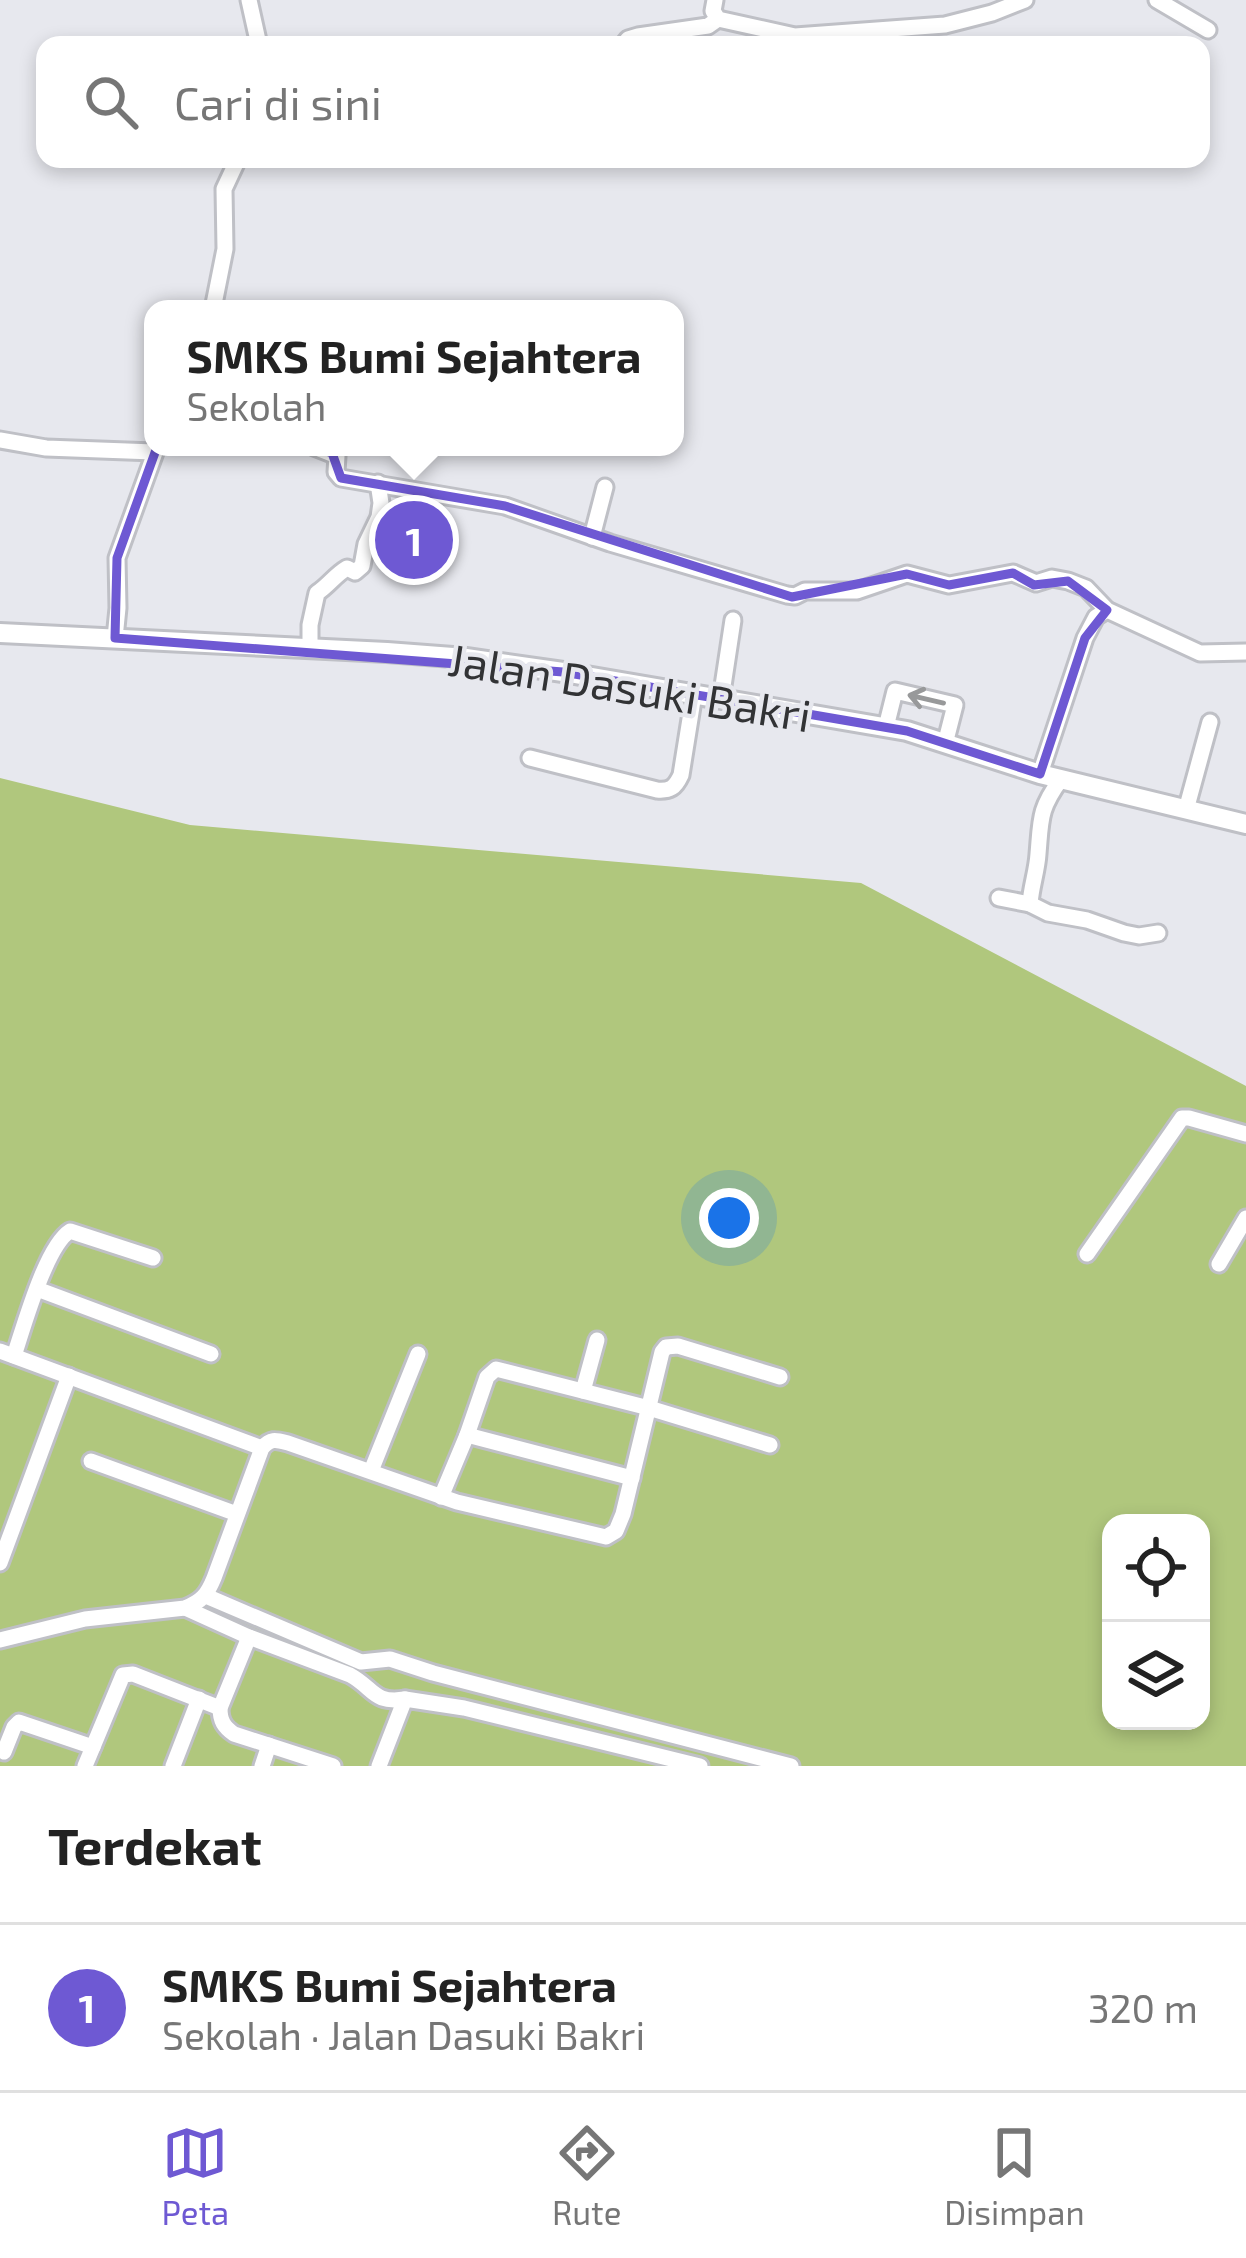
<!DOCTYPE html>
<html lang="id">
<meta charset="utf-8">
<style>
:root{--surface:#fff;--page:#f6f6f6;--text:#222;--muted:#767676;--line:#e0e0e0;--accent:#6e59d3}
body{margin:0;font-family:"Exo 2",sans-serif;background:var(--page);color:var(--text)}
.controls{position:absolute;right:36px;bottom:36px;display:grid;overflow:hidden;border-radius:24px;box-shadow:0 6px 18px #0003}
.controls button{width:108px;height:108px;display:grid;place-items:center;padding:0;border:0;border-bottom:3px solid var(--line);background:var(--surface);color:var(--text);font:60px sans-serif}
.you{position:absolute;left:729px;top:1218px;width:42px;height:42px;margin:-30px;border:9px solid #fff;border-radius:50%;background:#1a73e8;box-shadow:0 0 0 18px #1a73e833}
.badge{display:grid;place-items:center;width:78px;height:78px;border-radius:50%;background:var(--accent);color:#fff;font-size:39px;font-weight:700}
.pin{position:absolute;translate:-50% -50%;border:6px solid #fff;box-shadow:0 3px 12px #0006}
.popup{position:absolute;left:144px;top:300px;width:540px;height:156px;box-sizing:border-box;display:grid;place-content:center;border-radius:24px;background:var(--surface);filter:drop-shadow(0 3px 9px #0005);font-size:39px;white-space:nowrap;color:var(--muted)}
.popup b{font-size:45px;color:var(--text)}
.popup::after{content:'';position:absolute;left:50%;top:100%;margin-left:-24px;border:24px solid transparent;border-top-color:var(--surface)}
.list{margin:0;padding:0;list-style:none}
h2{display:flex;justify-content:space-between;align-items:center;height:156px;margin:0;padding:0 48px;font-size:51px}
h2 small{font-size:39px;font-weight:400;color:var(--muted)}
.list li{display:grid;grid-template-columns:78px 1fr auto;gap:36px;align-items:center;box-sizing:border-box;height:168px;padding:0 48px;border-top:3px solid var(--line)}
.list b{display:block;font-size:45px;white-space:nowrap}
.list p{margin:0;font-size:39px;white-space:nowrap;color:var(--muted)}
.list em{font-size:39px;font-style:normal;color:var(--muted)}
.icon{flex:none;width:66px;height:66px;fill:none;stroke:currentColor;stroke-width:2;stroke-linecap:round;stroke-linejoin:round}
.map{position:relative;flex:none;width:1246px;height:1766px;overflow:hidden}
.search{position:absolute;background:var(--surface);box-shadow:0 6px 18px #0003;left:36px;right:36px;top:36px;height:132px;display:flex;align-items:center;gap:30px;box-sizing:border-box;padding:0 42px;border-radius:24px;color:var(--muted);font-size:45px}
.sheet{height:324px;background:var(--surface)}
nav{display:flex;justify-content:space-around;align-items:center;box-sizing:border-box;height:168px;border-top:3px solid var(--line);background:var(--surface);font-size:33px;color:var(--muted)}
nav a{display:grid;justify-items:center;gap:6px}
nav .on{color:var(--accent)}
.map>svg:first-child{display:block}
</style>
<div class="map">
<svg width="1246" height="1766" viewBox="0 0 1246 1766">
<rect width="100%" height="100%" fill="#e7e8ee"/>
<path fill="#b0c77d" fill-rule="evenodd" d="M0 778 190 825 861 883 1246 1086V1766H0ZM1111 1523H1201V1721H1111Z"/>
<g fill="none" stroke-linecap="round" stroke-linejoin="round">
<defs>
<g id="minor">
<path d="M249 0 259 45"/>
<path d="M715 0 713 11 718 19 795 36 945 25 992 13 1025 0"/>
<path d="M1157 0 1208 30"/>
<path d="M623 45 628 39 638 36 708 26 718 19"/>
<path d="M213 309 225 249 224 189 238 159"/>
<path d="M0 440 46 448 154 452"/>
<path d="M314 447 337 456 336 472 341 478 505 506 610 543 787 595 795 596 805 591H857L907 574 949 585 1013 573 1036 583 1052 578 1068 581 1086 588 1107 610 1200 653 1246 652"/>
<path d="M592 537 605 487"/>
<path d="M115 638 118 608 117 558 157 447"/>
<path d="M310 647V625L317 593C329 585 335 575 347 568L355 572 362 566 366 544 379 517 381 503 378 483"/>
<path d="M721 699 733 620"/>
<path d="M886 727 895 691 955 705 945 744"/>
<path d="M530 758 657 790C670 791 675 788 681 775L694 694"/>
<path d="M1040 774 1085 638 1096 617 1107 610"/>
<path d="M1061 779C1039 809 1041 819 1038 854 1037 871 1031 887 1030 904L1048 913 1087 920 1124 933 1139 936 1158 933"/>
<path d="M1186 810 1210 722"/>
<path d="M999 898 1030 904"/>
<path d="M1087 1254 1182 1118H1189L1246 1134"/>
<path d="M1219 1264 1246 1218"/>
<path d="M37 1289 211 1354"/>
<path d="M0 1351 262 1448"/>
<path d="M14 1356C24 1326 46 1246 70 1231L153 1258"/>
<path d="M583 1391 597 1340"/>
<path d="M467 1435 632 1478"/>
<path d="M91 1461 237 1514"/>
<path d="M371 1471 418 1354"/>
<path d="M441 1497 467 1435 487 1377 496 1369 649 1408 770 1445"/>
<path d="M0 1563 69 1376"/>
<path d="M206 1596 361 1662 390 1659 433 1673 791 1766"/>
<path d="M185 1608 249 1637 350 1675C374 1688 373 1704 405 1699"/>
<path d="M249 1637 220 1708C220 1721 224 1727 234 1734L333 1766"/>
<path d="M0 1640 85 1619 185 1608C202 1601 207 1595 214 1578L262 1448C271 1438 276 1440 288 1443L457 1502 606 1537 616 1531 623 1514 662 1352 666 1347 678 1346 780 1377"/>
<path d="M4 1752 14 1727 19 1722 93 1747"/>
<path d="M85 1766 123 1675 133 1674 220 1708"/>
<path d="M173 1766 199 1699"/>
<path d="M262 1766 269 1745"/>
<path d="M379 1766 405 1699 464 1708 700 1766"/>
</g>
<path id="major" d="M0 633 387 652 466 658 563 672 907 731 1040 774 1246 824"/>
</defs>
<use href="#minor" stroke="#bfc0c6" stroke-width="21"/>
<use href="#major" stroke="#bfc0c6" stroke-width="24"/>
<use href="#minor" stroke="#fff" stroke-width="15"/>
<use href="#major" stroke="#fff" stroke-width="18"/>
</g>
<defs><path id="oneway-shaft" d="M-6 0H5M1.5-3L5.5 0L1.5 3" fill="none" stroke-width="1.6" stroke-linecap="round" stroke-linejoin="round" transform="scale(3)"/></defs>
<use stroke="#98999a" href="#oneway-shaft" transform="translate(926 699) rotate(-167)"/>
<path fill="none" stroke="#6e59d3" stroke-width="9" stroke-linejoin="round" d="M175 397 332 453 341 478 505 506 792 597 907 574 949 585 1013 573 1034 585 1068 581 1107 610 1085 638 1040 774 907 731 563 672 115 638 117 558Z"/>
<g text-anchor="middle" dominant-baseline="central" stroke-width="9" stroke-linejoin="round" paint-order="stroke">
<g font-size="45" fill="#323335" stroke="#e7e8ee">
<text transform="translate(630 686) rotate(9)">Jalan Dasuki Bakri</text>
</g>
</g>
</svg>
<div class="controls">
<button><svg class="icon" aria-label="locate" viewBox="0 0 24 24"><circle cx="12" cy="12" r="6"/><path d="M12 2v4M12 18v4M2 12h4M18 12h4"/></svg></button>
<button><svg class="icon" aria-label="layers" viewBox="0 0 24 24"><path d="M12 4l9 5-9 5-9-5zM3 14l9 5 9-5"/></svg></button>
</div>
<div class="you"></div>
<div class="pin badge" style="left:414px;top:540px">1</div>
<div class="popup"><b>SMKS Bumi Sejahtera</b>Sekolah</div>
<div class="search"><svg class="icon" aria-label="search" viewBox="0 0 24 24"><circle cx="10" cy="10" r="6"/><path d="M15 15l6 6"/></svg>Cari di sini</div>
</div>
<section class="sheet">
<h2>Terdekat<small></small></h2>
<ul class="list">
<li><span class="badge">1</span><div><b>SMKS Bumi Sejahtera</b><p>Sekolah · Jalan Dasuki Bakri</p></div><em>320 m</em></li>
</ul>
</section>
<nav>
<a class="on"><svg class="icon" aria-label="map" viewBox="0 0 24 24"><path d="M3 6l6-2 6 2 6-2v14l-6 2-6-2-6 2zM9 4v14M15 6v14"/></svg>Peta</a>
<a><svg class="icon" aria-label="directions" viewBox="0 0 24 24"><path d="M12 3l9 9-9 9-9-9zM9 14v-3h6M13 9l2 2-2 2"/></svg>Rute</a>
<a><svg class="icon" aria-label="saved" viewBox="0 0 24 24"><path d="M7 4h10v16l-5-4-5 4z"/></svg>Disimpan</a>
</nav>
